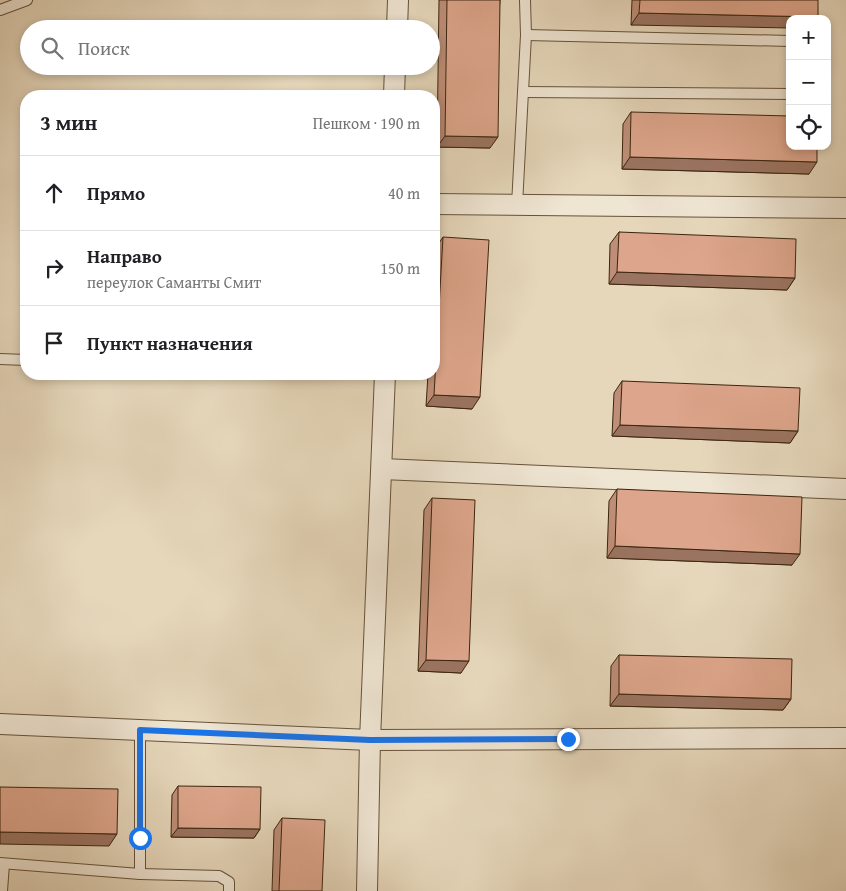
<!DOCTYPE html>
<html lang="ru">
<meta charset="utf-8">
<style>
:root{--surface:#fff;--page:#f6f6f6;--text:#202124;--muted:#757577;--line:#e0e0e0}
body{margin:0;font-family:"Gentium Book Plus",serif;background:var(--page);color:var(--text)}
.controls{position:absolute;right:15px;top:15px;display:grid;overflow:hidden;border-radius:10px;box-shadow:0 2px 8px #0003}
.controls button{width:45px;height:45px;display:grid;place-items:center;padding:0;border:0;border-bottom:1px solid var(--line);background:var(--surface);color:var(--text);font:25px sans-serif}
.stop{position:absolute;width:15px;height:15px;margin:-11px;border:4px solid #1a73e8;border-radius:50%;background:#fff}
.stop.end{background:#1a73e8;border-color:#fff;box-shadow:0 1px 5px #0008}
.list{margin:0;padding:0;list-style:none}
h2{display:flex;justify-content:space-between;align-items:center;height:65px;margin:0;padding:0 20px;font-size:21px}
h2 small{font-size:16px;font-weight:400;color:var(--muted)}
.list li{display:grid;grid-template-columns:32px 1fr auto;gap:15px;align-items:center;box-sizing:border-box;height:75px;padding:0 20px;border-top:1px solid var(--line)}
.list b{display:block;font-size:19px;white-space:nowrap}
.list p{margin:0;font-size:16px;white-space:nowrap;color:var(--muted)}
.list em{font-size:16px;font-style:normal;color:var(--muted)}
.icon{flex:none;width:28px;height:28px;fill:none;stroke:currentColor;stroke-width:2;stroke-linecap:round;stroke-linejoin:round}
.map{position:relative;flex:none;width:846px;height:891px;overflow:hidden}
.search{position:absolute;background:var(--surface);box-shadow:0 2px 8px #0003;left:20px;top:20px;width:420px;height:55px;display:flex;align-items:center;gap:12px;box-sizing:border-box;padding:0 18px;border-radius:28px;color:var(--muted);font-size:19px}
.panel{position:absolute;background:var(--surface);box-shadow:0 2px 8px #0003;left:20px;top:90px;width:420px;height:290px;border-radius:20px}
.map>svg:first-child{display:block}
</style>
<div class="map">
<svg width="846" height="891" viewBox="0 0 846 891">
<rect width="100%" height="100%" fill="#e6d7bb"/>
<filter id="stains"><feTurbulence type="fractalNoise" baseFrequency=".004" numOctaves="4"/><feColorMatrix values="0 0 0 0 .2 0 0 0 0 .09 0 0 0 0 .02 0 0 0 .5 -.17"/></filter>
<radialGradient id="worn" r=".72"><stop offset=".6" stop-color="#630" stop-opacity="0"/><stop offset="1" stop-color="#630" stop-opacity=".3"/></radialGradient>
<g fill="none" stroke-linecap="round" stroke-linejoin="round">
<defs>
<g id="lane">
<path d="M0 10 27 0"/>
<path d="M526 35 790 41"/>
<path d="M523 92 790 94"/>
<path d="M517 205 526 35 525 0"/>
<path d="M0 359 26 360"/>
<path d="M224 374H248"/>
<path d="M0 863 140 874V730"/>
<path d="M140 874 219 876 229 882V891"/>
<path d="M2 891 4 864"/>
</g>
<g id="street">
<path d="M397 29 398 0"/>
<path d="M394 96 395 66"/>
<path d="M434 204 846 208"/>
<path d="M382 469 846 489"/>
<path d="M0 724 370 740 846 738"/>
<path d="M367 891 370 740 385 374"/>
</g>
</defs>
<use href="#lane" stroke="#665239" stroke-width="12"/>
<use href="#street" stroke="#665239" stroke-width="22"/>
<use href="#lane" stroke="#efe5d3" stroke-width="10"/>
<use href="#street" stroke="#efe5d3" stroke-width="20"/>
</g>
<g fill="#be8e78" stroke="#3b250e">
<path d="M439 0H500L490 148 437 147Z"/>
<path d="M632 0H818L631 25Z"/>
<path d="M631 112 809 174 622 169 623 124Z"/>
<path d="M619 232 795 278 787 290 609 284 610 244Z"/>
<path d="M443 237 472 409 426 406 428 374H434V269L435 249Z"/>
<path d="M622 381 798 431 790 443 612 436 614 393Z"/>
<path d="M617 489 792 565 607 558 609 501Z"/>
<path d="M432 498 461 673 418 671 424 510Z"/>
<path d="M619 655 791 699 783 710 610 706 611 666Z"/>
<path d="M178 786 260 829 254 838 171 837 172 795Z"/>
<path d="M282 818 322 891H272L274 830Z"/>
</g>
<g fill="#9b7461" stroke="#3b250e">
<path d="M639 13 818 17 816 19H790V28L631 25Z"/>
<path d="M445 136 498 137 490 148 437 147Z"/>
<path d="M630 157 817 162 809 174 622 169Z"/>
<path d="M617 272 795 278 787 290 609 284Z"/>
<path d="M434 395 480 397 472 409 426 406Z"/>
<path d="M620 425 798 431 790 443 612 436Z"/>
<path d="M615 546 800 554 792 565 607 558Z"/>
<path d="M426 660 469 661 461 673 418 671Z"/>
<path d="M619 694 791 699 783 710 610 706Z"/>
<path d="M178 828 260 829 254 838 171 837Z"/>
<path d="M0 832 117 834 109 846 0 844Z"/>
</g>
<g fill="#dda58b" stroke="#3b250e">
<path d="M447 0H500L498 137 445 136Z"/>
<path d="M640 0H818V17L639 13Z"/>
<path d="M631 112 790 116V146H817V162L630 157Z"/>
<path d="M619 232 796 239 795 278 617 272Z"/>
<path d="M443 237 489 240 480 397 434 395Z"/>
<path d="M622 381 800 388 798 431 620 425Z"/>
<path d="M617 489 802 497 800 554 615 546Z"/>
<path d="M432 498 475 500 469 661 426 660Z"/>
<path d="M619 655 792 659 791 699 619 694Z"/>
<path d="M178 786 261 787 260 829 178 828Z"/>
<path d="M0 787 118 789 117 834 0 832Z"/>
<path d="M282 818 325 820 322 891H279Z"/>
</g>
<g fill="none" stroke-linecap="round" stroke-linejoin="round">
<path stroke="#1a73e8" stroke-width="6" d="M140 838V730L370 740 568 739"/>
</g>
<rect width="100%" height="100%" filter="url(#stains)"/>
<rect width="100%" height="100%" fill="url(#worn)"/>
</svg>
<div class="controls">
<button>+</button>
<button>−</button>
<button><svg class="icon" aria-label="locate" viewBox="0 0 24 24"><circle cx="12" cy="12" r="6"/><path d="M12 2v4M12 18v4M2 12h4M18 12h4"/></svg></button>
</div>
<div class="stop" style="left:140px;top:838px"></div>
<div class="stop end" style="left:568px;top:739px"></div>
<div class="search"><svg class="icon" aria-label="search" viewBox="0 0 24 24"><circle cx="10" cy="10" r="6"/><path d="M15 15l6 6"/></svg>Поиск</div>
<section class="panel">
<h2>3 мин<small>Пешком · 190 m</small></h2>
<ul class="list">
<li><svg class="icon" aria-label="ahead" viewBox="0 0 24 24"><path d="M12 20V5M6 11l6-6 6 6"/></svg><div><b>Прямо</b></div><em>40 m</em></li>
<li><svg class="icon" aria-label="right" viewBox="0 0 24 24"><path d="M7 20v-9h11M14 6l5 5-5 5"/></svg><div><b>Направо</b><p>переулок Саманты Смит</p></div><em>150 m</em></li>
<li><svg class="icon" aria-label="arrive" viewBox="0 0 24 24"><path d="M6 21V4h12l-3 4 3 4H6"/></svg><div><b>Пункт назначения</b></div></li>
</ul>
</section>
</div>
